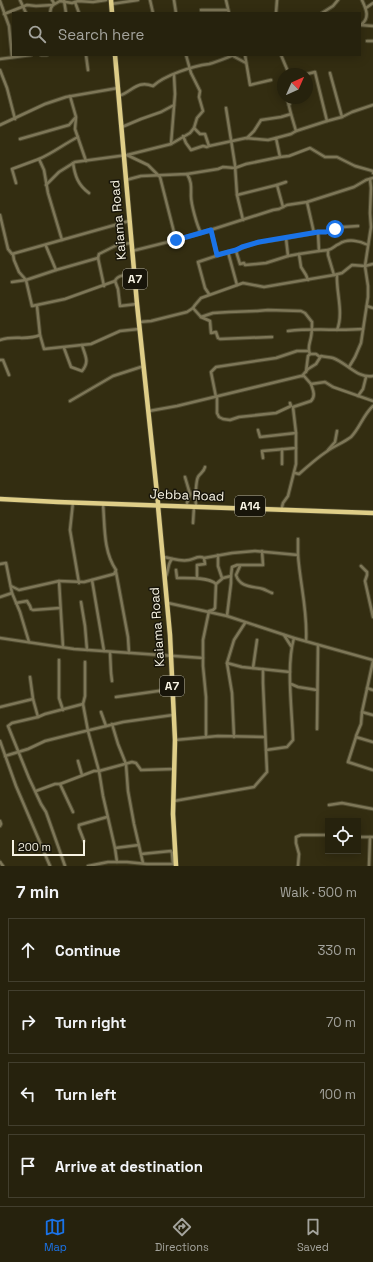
<!DOCTYPE html>
<meta charset="utf-8">
<style>
:root{--surface:#26220d;--page:#322f1b;--text:#f1f3f6;--muted:#a4a49d;--line:#423f2e;--accent:#1a73e8}
body{margin:0;font-family:"Space Grotesk",sans-serif;background:var(--page);color:var(--text)}
.controls{position:absolute;right:12px;bottom:12px;display:grid;overflow:hidden;border-radius:0px;box-shadow:0 2px 10px #0003}
.controls button{width:36px;height:36px;display:grid;place-items:center;padding:0;border:0;border-bottom:1px solid var(--line);background:var(--surface);color:var(--text);font:20px sans-serif}
.compass{position:absolute;left:277px;top:68px;width:36px;height:36px;border-radius:50%;background:var(--surface);box-shadow:0 2px 10px #0003;rotate:45deg}
.scale{position:absolute;left:12px;bottom:10px;width:73px;box-sizing:border-box;padding-left:4px;border:2px solid #f7f3e3;border-top:0;font-size:11px;line-height:14px;white-space:nowrap;color:#f7f3e3;-webkit-text-stroke:3px #18150a;paint-order:stroke}
.stop{position:absolute;width:12px;height:12px;margin:-9px;border:3px solid #1a73e8;border-radius:50%;background:#fff}
.stop.end{background:#1a73e8;border-color:#fff;box-shadow:0 1px 4px #0008}
.list{margin:0;padding:0;list-style:none}
h2{display:flex;justify-content:space-between;align-items:center;height:52px;margin:0;padding:0 16px;font-size:17px}
h2 small{font-size:13px;font-weight:400;color:var(--muted)}
.list li{display:grid;grid-template-columns:26px 1fr auto;gap:12px;align-items:center;box-sizing:border-box;height:64px;margin:0 8px 8px;padding:0 8px;border:1px solid var(--line);border-radius:0px}
.list b{display:block;font-size:15px;white-space:nowrap}
.list em{font-size:13px;font-style:normal;color:var(--muted)}
.icon{flex:none;width:22px;height:22px;fill:none;stroke:currentColor;stroke-width:2;stroke-linecap:round;stroke-linejoin:round}
.map{position:relative;flex:none;width:373px;height:866px;overflow:hidden}
.search{position:absolute;background:var(--surface);box-shadow:0 2px 10px #0003;left:12px;right:12px;top:12px;height:44px;display:flex;align-items:center;gap:10px;box-sizing:border-box;padding:0 14px;border-radius:0px;color:var(--muted);font-size:15px}
.sheet{height:340px;background:var(--surface)}
nav{display:flex;justify-content:space-around;align-items:center;box-sizing:border-box;height:56px;border-top:1px solid var(--line);background:var(--surface);font-size:11px;color:var(--muted)}
nav a{display:grid;justify-items:center;gap:2px}
nav .on{color:var(--accent)}
.map>svg:first-child{display:block}
</style>
<div class="map">
<svg width="373" height="866" viewBox="0 0 373 866">
<rect width="100%" height="100%" fill="#332d11"/>
<g fill="none" stroke-linecap="round" stroke-linejoin="round">
<defs>
<g id="minor">
<path d="M20 0 26 13"/>
<path d="M64 0 66 13"/>
<path d="M150 0 153 13"/>
<path d="M174 0 176 13"/>
<path d="M226 0 229 13"/>
<path d="M0 1 9 26 12 57"/>
<path d="M75 2 79 13"/>
<path d="M111 4 138 0"/>
<path d="M366 8 373 3"/>
<path d="M201 10H228"/>
<path d="M50 13 51 8 54 3 52 0"/>
<path d="M276 13 277 0"/>
<path d="M322 13 333 6 338 0"/>
<path d="M4 14 27 5 36 6 53 5 60 1 72 3 78 1 93 2 106 0"/>
<path d="M362 24C370 17 366 9 362 0"/>
<path d="M360 25 373 26"/>
<path d="M367 41H373"/>
<path d="M41 55H47"/>
<path d="M86 55 88 70"/>
<path d="M186 55 191 73 200 91 199 97 203 111 197 118 194 128"/>
<path d="M245 55 250 85 271 80"/>
<path d="M281 55 289 74"/>
<path d="M233 56 246 63"/>
<path d="M0 59 31 55"/>
<path d="M0 70 7 88 15 119"/>
<path d="M70 96 76 117 75 129 86 161"/>
<path d="M119 96C133 91 137 80 153 86 165 75 193 66 209 64 217 62 226 58 234 55"/>
<path d="M287 98 291 114"/>
<path d="M289 105 292 100 295 98"/>
<path d="M226 108 235 165 237 195 243 220"/>
<path d="M342 117 352 112 373 105"/>
<path d="M327 121 342 117 330 73"/>
<path d="M0 125 45 104 66 97 118 88"/>
<path d="M122 127 141 119 161 112 174 105"/>
<path d="M296 131 327 121 315 72 307 74"/>
<path d="M183 136 186 143 191 150 203 146 207 147 209 146"/>
<path d="M247 138 254 131 261 120 281 117 291 114 296 131 291 134 276 138"/>
<path d="M20 139 69 125 75 118"/>
<path d="M171 144 175 94 174 75"/>
<path d="M127 155 148 165 160 177 176 240 201 233 273 210 279 209 287 205 307 202 354 187 366 180 373 178"/>
<path d="M39 159C53 153 64 144 78 137"/>
<path d="M73 163C75 176 78 185 89 193"/>
<path d="M187 174 218 169 223 167 235 168 246 164 280 157"/>
<path d="M126 180 141 176 187 174C192 182 191 187 191 196 191 204 197 226 201 233"/>
<path d="M16 183 12 169 39 159 44 170 48 193 62 240"/>
<path d="M46 185 59 172 75 162 127 155 171 144 190 133 194 128 200 134H205L209 146 246 138 268 140 276 138 280 157 289 156 310 148 325 157H337L355 166 373 171V173"/>
<path d="M277 185 286 182"/>
<path d="M237 195 277 185 283 207"/>
<path d="M307 202 314 233 318 232 319 251 328 250V255L334 275"/>
<path d="M0 215 8 249 12 254 129 221"/>
<path d="M211 230 217 255"/>
<path d="M318 232H326L343 227 358 226"/>
<path d="M46 246 56 270 98 258"/>
<path d="M328 250C333 249 334 246 339 244 348 238 360 241 368 245"/>
<path d="M132 251 176 240"/>
<path d="M236 251C251 242 269 241 286 238"/>
<path d="M228 252 236 251 240 264 244 263 245 265 266 263 288 256"/>
<path d="M13 254 14 260 19 272 26 280 32 306 65 299 115 281 118 289 120 306 137 304"/>
<path d="M299 254 288 256 286 238 314 233"/>
<path d="M337 275C336 292 344 313 337 330"/>
<path d="M308 280 306 275 301 267 299 254 319 251"/>
<path d="M115 281C118 274 127 275 134 275"/>
<path d="M12 282 26 280 56 270"/>
<path d="M104 286 98 258 99 254 117 245 131 243"/>
<path d="M209 294 205 288 198 262 228 252 237 285"/>
<path d="M37 306 40 335 44 349 91 344 120 331 139 329"/>
<path d="M367 306 373 308"/>
<path d="M193 308 201 317 210 321 211 333 216 332 218 338 220 339 272 337"/>
<path d="M201 317 213 313 229 312 257 311 268 310 301 311 305 313 312 322C312 327 312 332 311 337 310 343 307 348 310 354L308 356 306 372"/>
<path d="M139 322 151 321 187 312 193 308 195 305 201 298 243 283 264 287 334 275 342 273 352 265 365 266 373 264"/>
<path d="M288 331C313 328 338 331 363 329"/>
<path d="M0 340C14 335 27 341 40 335"/>
<path d="M64 348 71 367 82 371C90 361 85 356 82 345"/>
<path d="M310 354H316L320 357"/>
<path d="M0 360H3L9 375"/>
<path d="M349 367 355 357 361 343 368 297V286L365 266 371 227 370 213 371 188 370 179"/>
<path d="M302 376 308 369 316 364 321 356C325 357 330 357 333 358 347 363 358 379 373 376"/>
<path d="M358 396 363 389 366 377"/>
<path d="M216 397 211 372 216 367 276 358 297 351H308"/>
<path d="M217 397V413L219 417 223 419 230 420 239 417 276 413 291 406 290 403"/>
<path d="M70 401 113 376 144 366"/>
<path d="M149 411 177 406 301 376H304L311 384 325 382 333 387 373 401"/>
<path d="M258 430 260 437 296 433"/>
<path d="M328 450 335 442 337 431"/>
<path d="M263 458 262 451 296 448"/>
<path d="M282 464V449"/>
<path d="M295 473 299 474C308 466 317 458 326 452 334 446 343 443 351 437 360 428 363 415 373 406"/>
<path d="M185 477 190 494 187 503"/>
<path d="M73 502 70 530 79 583"/>
<path d="M196 504C195 499 196 481 198 477 200 473 204 472 205 467"/>
<path d="M282 507 283 503 288 496 296 464V433L293 407 311 401C316 396 313 390 311 384"/>
<path d="M193 523 194 507"/>
<path d="M298 539V555"/>
<path d="M218 555V566L222 578"/>
<path d="M163 557C172 558 180 562 189 560 195 559 198 555 204 558"/>
<path d="M0 564 6 563 12 593 20 612 29 642"/>
<path d="M240 566 236 575C240 588 253 586 263 589 266 590 269 592 272 593"/>
<path d="M361 566 367 572V575L365 581 373 617"/>
<path d="M176 570 177 578C187 578 209 577 216 584L223 578 231 576 232 567 237 565H263L262 551"/>
<path d="M116 572 128 637 129 653"/>
<path d="M165 578C169 572 167 564 172 559"/>
<path d="M197 578V565L205 564 204 558 232 553 255 551 298 555C300 584 308 612 306 641"/>
<path d="M92 580 104 651"/>
<path d="M59 581 84 582 114 574 116 570C103 551 105 526 103 504"/>
<path d="M11 586 19 590 59 581 63 647"/>
<path d="M0 597 12 593"/>
<path d="M81 602 85 626 87 650"/>
<path d="M16 603 27 601 30 606 31 609 33 610 60 608"/>
<path d="M168 603 227 616 294 638 373 660"/>
<path d="M227 616 231 583V576"/>
<path d="M284 635 291 646"/>
<path d="M0 638 74 649 203 658"/>
<path d="M110 652 111 673 112 681"/>
<path d="M59 660V698L63 710"/>
<path d="M373 661 362 712 373 715"/>
<path d="M85 662V696L83 704 88 731 99 771 103 796 115 848 117 862"/>
<path d="M227 663 242 667 290 672"/>
<path d="M253 668 257 640"/>
<path d="M30 677 33 699 38 717 45 714 83 704"/>
<path d="M291 684 298 687 317 690"/>
<path d="M367 688 373 690"/>
<path d="M116 697 172 689"/>
<path d="M0 707 33 699"/>
<path d="M101 712 106 726"/>
<path d="M38 717 12 723 8 726 29 778 41 804 46 812 65 866"/>
<path d="M112 724 118 744 126 764 128 791 134 824 143 863"/>
<path d="M317 729 318 645"/>
<path d="M356 736 361 724 362 712"/>
<path d="M206 737V697L203 666V640L209 611 213 610 215 608 216 584"/>
<path d="M234 737 232 693 227 663 234 640 245 623"/>
<path d="M175 740 218 736 265 737"/>
<path d="M0 741 16 786 50 866"/>
<path d="M373 742 356 737 348 762 373 770"/>
<path d="M266 750 287 747 293 740C292 710 286 665 294 638"/>
<path d="M5 756 28 749 45 741 69 735 123 722 173 715"/>
<path d="M78 761 82 775"/>
<path d="M60 784 73 812"/>
<path d="M36 791 55 784H60L94 771H99L132 762 136 763 141 770 174 769"/>
<path d="M174 801 254 787 267 772 263 683V669"/>
<path d="M329 805 342 803 373 809"/>
<path d="M0 821 1 824 0 826"/>
<path d="M358 837H373"/>
<path d="M84 841 79 828V825L107 817"/>
<path d="M115 848 139 845"/>
<path d="M141 854 171 851 172 853 173 864"/>
<path d="M0 862 3 866"/>
<path d="M88 866 108 862H127L147 864H176"/>
<path d="M298 866 299 854 296 843V837L301 835H328"/>
<path d="M369 866 370 837"/>
</g>
<g id="trunk">
<path d="M111 0 112 13"/>
<path d="M115 55 137 304 158 503"/>
<path d="M0 499 58 502 373 513"/>
<path d="M158 506 170 635 175 740 173 814 176 866"/>
</g>
</defs>
<use href="#minor" stroke="#4e492e" stroke-width="4.5"/>
<use href="#trunk" stroke="#4e492e" stroke-width="6"/>
<use href="#minor" stroke="#7e7758" stroke-width="2.5"/>
<use href="#trunk" stroke="#dfce88" stroke-width="4.5"/>
</g>
<g fill="none" stroke-linecap="round" stroke-linejoin="round">
<path stroke="#1a73e8" stroke-width="5" d="M176 240 211 230 217 255 236 250 242 247 259 242 318 232H326L335 229"/>
</g>
<g text-anchor="middle" dominant-baseline="central" stroke-width="3" stroke-linejoin="round" paint-order="stroke">
<g fill="#18150a" stroke="#b4b0a2" stroke-width="1">
<rect x="123" y="269" width="24" height="20" rx="3"/>
<rect x="235" y="496" width="30" height="20" rx="3"/>
<rect x="160" y="676" width="24" height="20" rx="3"/>
</g>
<g font-size="12" font-weight="bold" fill="#f7f3e3">
<text x="135" y="279">A7</text>
<text x="250" y="506">A14</text>
<text x="172" y="686">A7</text>
</g>
<g font-size="13" fill="#f7f3e3" stroke="#18150a">
<text transform="translate(118 220) rotate(-95)">Kaiama Road</text>
<text transform="translate(187 495) rotate(2)">Jebba Road</text>
<text transform="translate(157 627) rotate(-94)">Kaiama Road</text>
</g>
</g>
</svg>
<div class="controls">
<button><svg class="icon" aria-label="locate" viewBox="0 0 24 24"><circle cx="12" cy="12" r="6"/><path d="M12 2v4M12 18v4M2 12h4M18 12h4"/></svg></button>
</div>
<svg class="compass" viewBox="-18 -18 36 36"><path d="M0-13l5 13h-10z" fill="#e53935"/><path d="M0 13l5-13h-10z" fill="#a4a49d"/></svg>
<div class="scale">200 m</div>
<div class="stop" style="left:335px;top:229px"></div>
<div class="stop end" style="left:176px;top:240px"></div>
<div class="search"><svg class="icon" aria-label="search" viewBox="0 0 24 24"><circle cx="10" cy="10" r="6"/><path d="M15 15l6 6"/></svg>Search here</div>
</div>
<section class="sheet">
<h2>7 min<small>Walk · 500 m</small></h2>
<ul class="list">
<li><svg class="icon" aria-label="ahead" viewBox="0 0 24 24"><path d="M12 20V5M6 11l6-6 6 6"/></svg><div><b>Continue</b></div><em>330 m</em></li>
<li><svg class="icon" aria-label="right" viewBox="0 0 24 24"><path d="M7 20v-9h11M14 6l5 5-5 5"/></svg><div><b>Turn right</b></div><em>70 m</em></li>
<li><svg class="icon" aria-label="left" viewBox="0 0 24 24"><path d="M17 20v-9H6M10 6l-5 5 5 5"/></svg><div><b>Turn left</b></div><em>100 m</em></li>
<li><svg class="icon" aria-label="arrive" viewBox="0 0 24 24"><path d="M6 21V4h12l-3 4 3 4H6"/></svg><div><b>Arrive at destination</b></div></li>
</ul>
</section>
<nav>
<a class="on"><svg class="icon" aria-label="map" viewBox="0 0 24 24"><path d="M3 6l6-2 6 2 6-2v14l-6 2-6-2-6 2zM9 4v14M15 6v14"/></svg>Map</a>
<a><svg class="icon" aria-label="directions" viewBox="0 0 24 24"><path d="M12 3l9 9-9 9-9-9zM9 14v-3h6M13 9l2 2-2 2"/></svg>Directions</a>
<a><svg class="icon" aria-label="saved" viewBox="0 0 24 24"><path d="M7 4h10v16l-5-4-5 4z"/></svg>Saved</a>
</nav>
